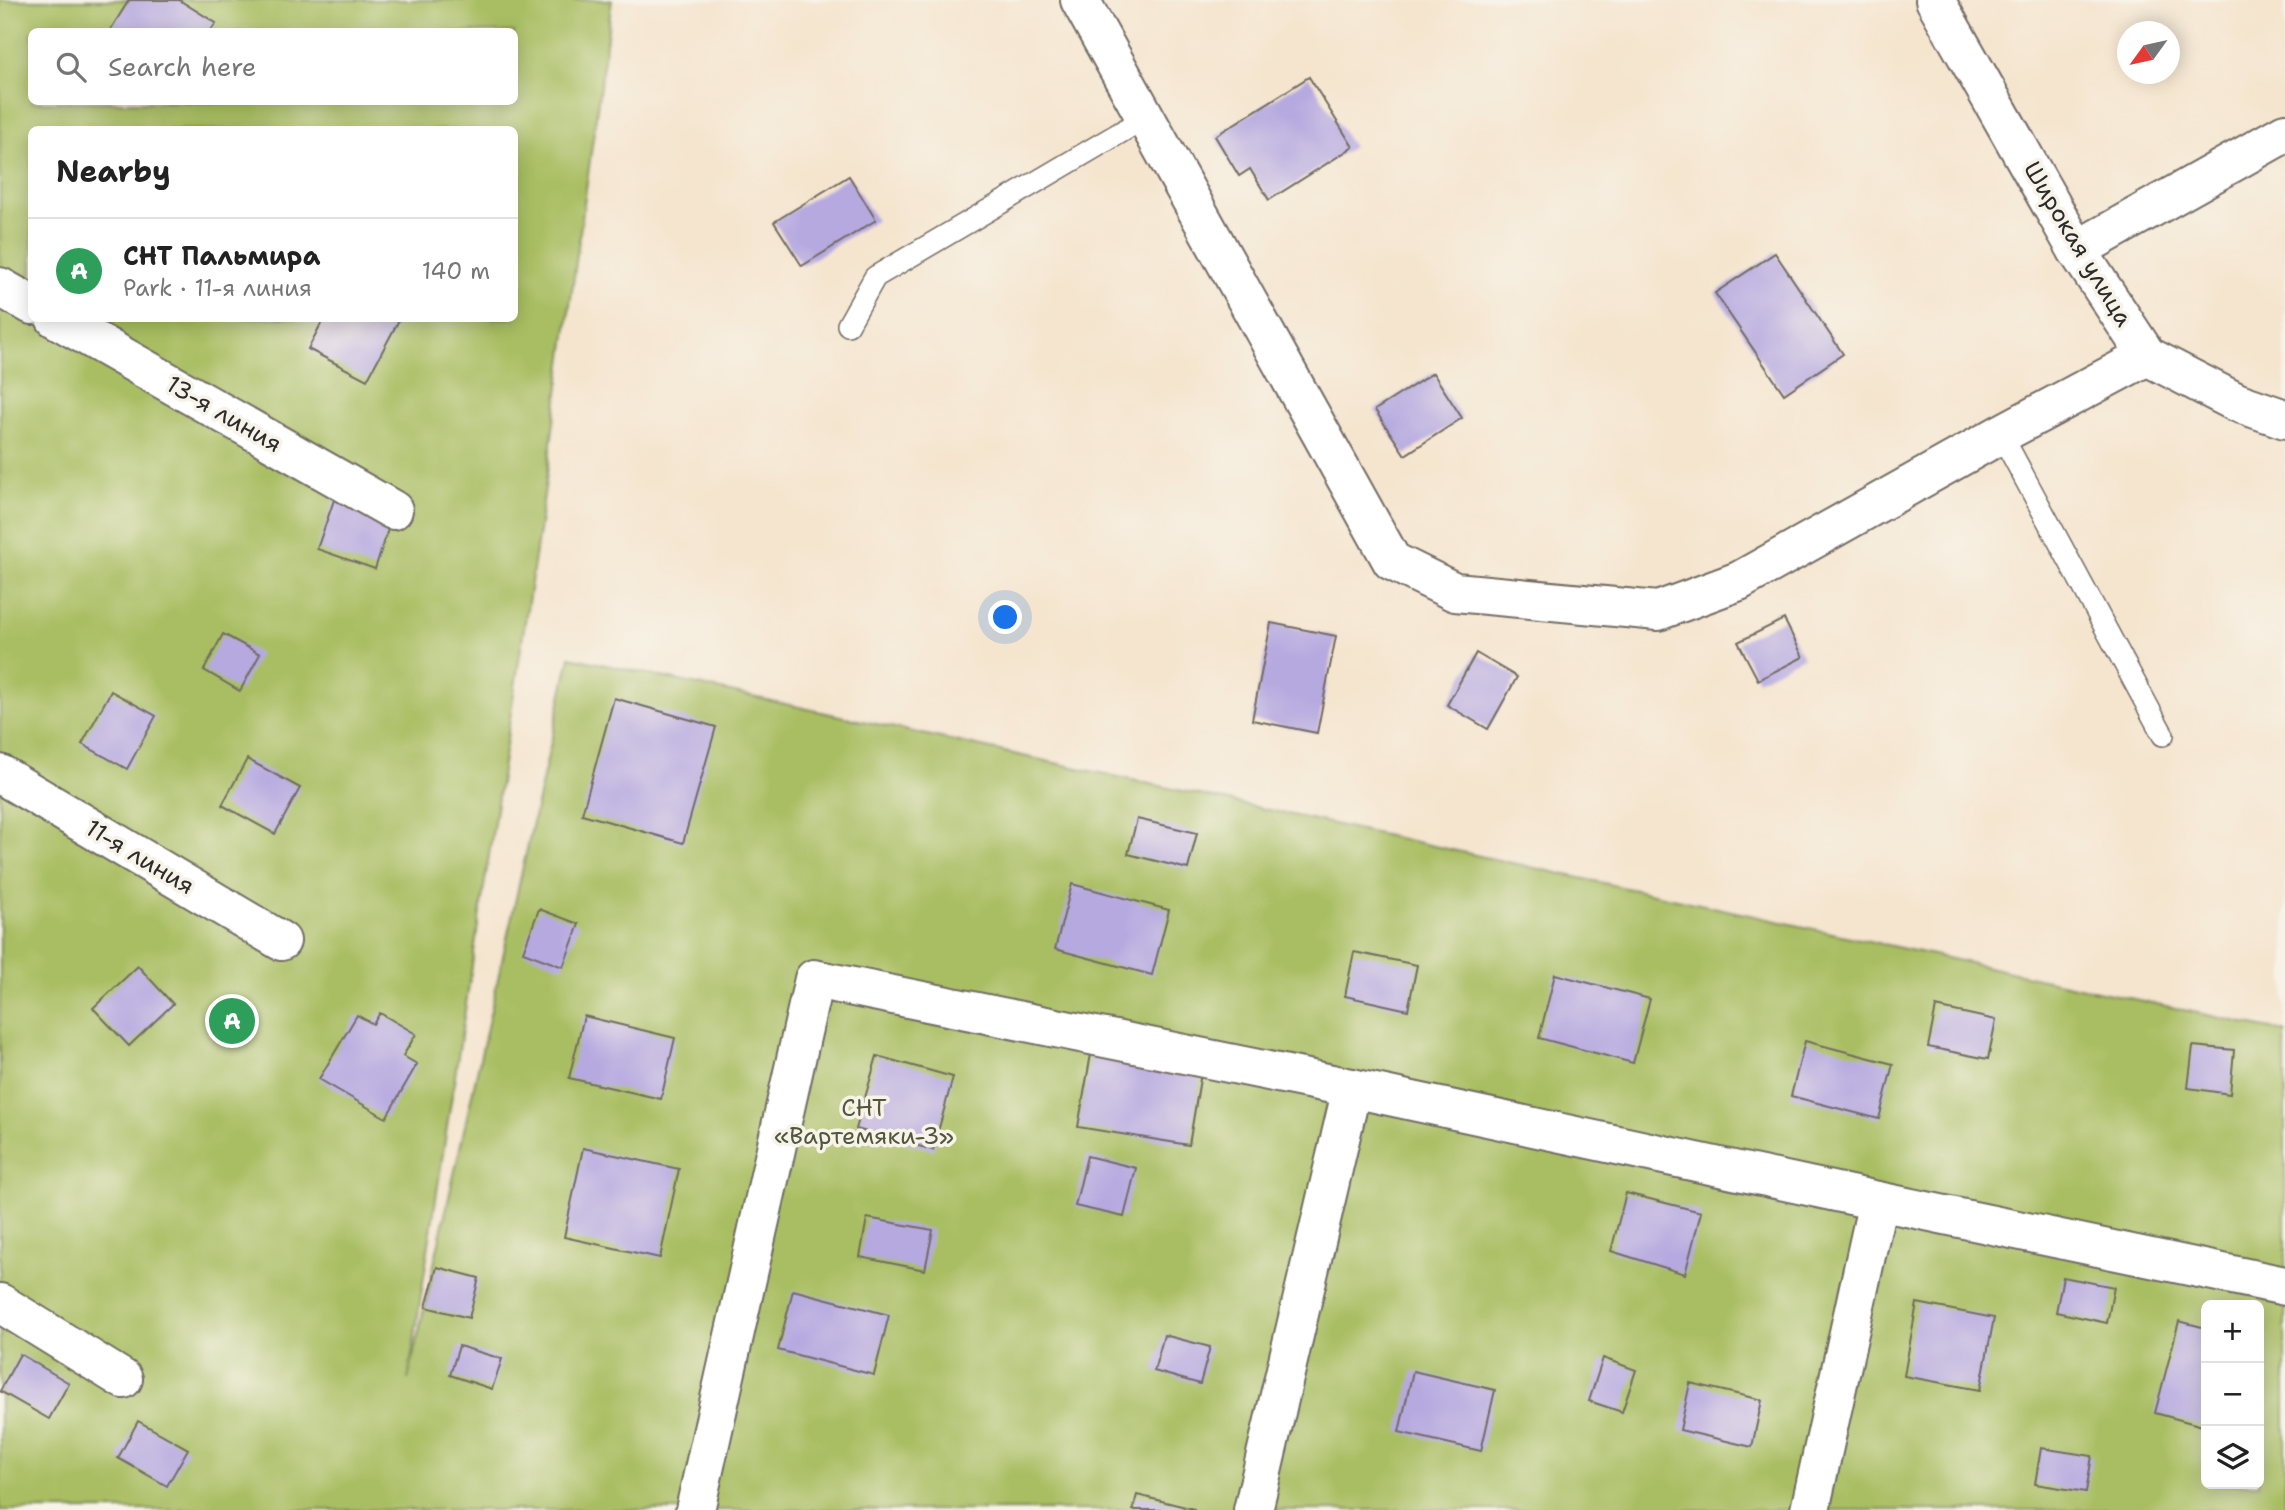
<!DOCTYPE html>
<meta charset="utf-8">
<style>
:root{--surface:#fff;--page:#f6f6f6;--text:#222;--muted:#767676;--line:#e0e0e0;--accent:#1f6fb2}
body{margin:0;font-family:"Shantell Sans",sans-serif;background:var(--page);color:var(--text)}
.controls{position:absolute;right:21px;bottom:21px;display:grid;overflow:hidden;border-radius:10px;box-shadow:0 4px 18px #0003}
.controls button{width:63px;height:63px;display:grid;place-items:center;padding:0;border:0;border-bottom:2px solid var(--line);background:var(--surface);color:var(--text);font:35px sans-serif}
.compass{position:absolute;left:2117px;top:21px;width:63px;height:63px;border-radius:50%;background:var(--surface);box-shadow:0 4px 18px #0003;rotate:237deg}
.you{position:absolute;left:1006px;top:618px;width:24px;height:24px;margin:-18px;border:5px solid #fff;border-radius:50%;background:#1a73e8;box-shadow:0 0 0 10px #1a73e833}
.badge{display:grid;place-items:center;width:46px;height:46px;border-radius:50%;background:var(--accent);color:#fff;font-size:23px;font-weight:700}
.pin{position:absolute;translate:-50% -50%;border:4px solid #fff;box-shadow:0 2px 7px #0006}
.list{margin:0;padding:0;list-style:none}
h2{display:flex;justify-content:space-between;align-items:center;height:91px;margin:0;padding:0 28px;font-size:30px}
h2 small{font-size:23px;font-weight:400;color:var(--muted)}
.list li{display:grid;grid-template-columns:46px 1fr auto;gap:21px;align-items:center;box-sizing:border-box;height:105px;padding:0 28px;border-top:2px solid var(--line)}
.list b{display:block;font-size:26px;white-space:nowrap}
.list p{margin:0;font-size:23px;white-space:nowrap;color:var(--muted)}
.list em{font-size:23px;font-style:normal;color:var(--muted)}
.icon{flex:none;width:38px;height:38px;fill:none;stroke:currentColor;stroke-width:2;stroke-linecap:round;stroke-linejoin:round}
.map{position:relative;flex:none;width:2285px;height:1510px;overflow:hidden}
.search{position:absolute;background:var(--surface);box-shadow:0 4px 18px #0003;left:28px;top:28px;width:490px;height:77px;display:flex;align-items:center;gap:18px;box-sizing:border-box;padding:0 24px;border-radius:10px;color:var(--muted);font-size:26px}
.panel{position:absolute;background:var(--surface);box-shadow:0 4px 18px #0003;left:28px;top:126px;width:490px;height:196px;border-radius:10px}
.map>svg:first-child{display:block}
</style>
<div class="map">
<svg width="2285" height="1510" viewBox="0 0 2285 1510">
<rect width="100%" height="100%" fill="#f7f3e8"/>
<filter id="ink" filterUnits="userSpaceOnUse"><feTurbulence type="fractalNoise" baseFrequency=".0143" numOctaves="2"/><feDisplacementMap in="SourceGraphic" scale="14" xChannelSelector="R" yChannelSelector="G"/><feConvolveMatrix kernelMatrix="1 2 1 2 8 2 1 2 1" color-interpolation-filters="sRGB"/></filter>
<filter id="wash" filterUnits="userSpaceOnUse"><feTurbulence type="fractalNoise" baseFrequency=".00686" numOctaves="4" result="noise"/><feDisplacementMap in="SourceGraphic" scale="28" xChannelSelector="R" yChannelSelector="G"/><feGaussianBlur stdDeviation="1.57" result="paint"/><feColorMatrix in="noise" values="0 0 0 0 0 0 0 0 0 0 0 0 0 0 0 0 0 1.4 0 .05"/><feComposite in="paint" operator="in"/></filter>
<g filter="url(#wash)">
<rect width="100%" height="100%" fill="#f5e5cf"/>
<path fill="#a9be62" stroke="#6a7446" stroke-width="2" fill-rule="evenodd" d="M0 0H612L539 531 408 1380 570 657 2285 1032V1510H0ZM32 32H514V102H32ZM32 130H514V318H32ZM2206 1305H2259V1484H2206Z"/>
<g id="blocks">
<g fill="#b6a9e0">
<path d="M129 0H179L216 23 210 32H109Z"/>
<path d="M1309 77 1353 147 1269 200 1250 169 1239 176 1215 136Z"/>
<path d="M849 176 876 220 802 266 774 222Z"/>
<path d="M1775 253 1843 354 1784 394 1715 293Z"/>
<path d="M324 318H400L367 380 308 349Z"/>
<path d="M1433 373 1462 418 1405 455 1375 410Z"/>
<path d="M334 500 391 520 375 569 317 549Z"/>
<path d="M1784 619 1803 657 1758 680 1738 642Z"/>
<path d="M1271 623 1336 636 1317 733 1252 720Z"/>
<path d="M223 634 260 654 240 691 204 670Z"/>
<path d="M1476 653 1517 677 1488 729 1447 705Z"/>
<path d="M111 691 156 716 127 769 82 744Z"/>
<path d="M614 698 716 727 683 843 582 814Z"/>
<path d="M247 759 300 788 275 834 222 805Z"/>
<path d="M1137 819 1197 833 1188 869 1128 854Z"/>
<path d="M1072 884 1169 910 1152 975 1055 949Z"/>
<path d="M539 909 579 924 563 967 523 952Z"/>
<path d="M1354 952 1417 965 1408 1010 1345 996Z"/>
<path d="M138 966 173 1004 129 1046 93 1008Z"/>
<path d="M1555 974 1650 999 1633 1063 1539 1038Z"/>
<path d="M1936 1007 1996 1020 1988 1059 1928 1047Z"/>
<path d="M380 1013 416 1034 403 1056 417 1064 386 1118 319 1079 357 1015 373 1024Z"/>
<path d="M584 1016 675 1038 661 1099 569 1078Z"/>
<path d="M1805 1041 1893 1064 1879 1119 1791 1096Z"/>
<path d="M2193 1046 2234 1050 2230 1094 2188 1088Z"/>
<path d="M1091 1054 1201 1073 1189 1145 1078 1127Z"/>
<path d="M877 1056 953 1077 933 1150 856 1129Z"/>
<path d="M583 1148 679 1169 660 1258 564 1237Z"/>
<path d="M1087 1156 1136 1168 1124 1217 1075 1206Z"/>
<path d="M1626 1193 1701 1212 1685 1274 1611 1251Z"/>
<path d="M867 1218 933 1230 925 1270 860 1257Z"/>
<path d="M437 1267 479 1278 469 1318 426 1307Z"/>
<path d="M2063 1277 2114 1287 2107 1323 2056 1312Z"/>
<path d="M793 1290 889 1315 874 1375 778 1350Z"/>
<path d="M1917 1303 1994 1318 1980 1390 1904 1376Z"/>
<path d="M2179 1321 2206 1328V1427L2155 1413Z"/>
<path d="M1164 1335 1210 1347 1200 1384 1154 1371Z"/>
<path d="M459 1346 502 1359 492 1389 450 1375Z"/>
<path d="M20 1354 69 1383 49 1419 0 1391Z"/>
<path d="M1603 1358 1636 1370 1622 1412 1589 1401Z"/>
<path d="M1413 1371 1495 1390 1481 1451 1399 1432Z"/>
<path d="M1690 1383 1762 1400 1752 1447 1680 1430Z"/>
<path d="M138 1421 188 1449 167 1486 118 1458Z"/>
<path d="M2041 1448 2092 1456 2086 1492 2035 1484Z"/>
<path d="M1137 1495 1194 1509V1510H1133Z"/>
</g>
</g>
</g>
<g filter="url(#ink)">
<use href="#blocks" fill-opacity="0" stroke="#726c64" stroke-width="2"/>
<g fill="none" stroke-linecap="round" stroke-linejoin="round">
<defs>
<g id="lane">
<path d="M848 325 875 277 1145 118"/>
<path d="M2001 434 2163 735"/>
</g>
<g id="street">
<path d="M1080 0 1392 561 1455 592 1658 611 1739 581 2001 434 2147 356"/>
<path d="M1935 0 2077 250 2147 356 2236 402 2285 419"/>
<path d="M2077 250 2285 133"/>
<path d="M0 287 32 305"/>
<path d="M55 318 393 510"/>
<path d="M0 774 281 941"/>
<path d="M1352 1088 1878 1201"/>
<path d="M0 1303 123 1379"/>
<path d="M695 1510 814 979 1352 1088 1253 1510"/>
<path d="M1810 1510 1878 1201 2285 1286"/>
</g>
</defs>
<use href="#lane" stroke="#726c64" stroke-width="24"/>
<use href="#street" stroke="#726c64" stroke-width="42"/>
<use href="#lane" stroke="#fff" stroke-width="21"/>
<use href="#street" stroke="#fff" stroke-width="38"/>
</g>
</g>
<g text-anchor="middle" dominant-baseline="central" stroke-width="7" stroke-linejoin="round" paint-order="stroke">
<g font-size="24" fill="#2b2b2b" stroke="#f7f3e8">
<text transform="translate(2078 244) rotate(59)">Широкая улица</text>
<text transform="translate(224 414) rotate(30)">13-я линия</text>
<text transform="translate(140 857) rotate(31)">11-я линия</text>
</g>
<g font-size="24" fill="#51573c" stroke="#f7f3e8">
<text x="864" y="1108">СНТ<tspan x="864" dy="28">«Вартемяки-3»</tspan></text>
</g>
</g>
</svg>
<div class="controls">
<button>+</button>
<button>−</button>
<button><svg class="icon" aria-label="layers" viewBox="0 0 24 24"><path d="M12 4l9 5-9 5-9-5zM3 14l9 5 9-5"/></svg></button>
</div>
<svg class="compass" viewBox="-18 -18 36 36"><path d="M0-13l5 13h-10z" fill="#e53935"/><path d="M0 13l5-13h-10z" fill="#767676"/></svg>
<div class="you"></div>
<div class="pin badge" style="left:232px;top:1021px;background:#2e9e5b">A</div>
<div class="search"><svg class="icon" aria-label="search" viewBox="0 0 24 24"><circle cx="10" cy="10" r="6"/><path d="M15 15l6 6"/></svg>Search here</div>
<section class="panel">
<h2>Nearby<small></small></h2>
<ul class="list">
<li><span class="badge" style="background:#2e9e5b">A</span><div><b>СНТ Пальмира</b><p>Park · 11-я линия</p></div><em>140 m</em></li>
</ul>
</section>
</div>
